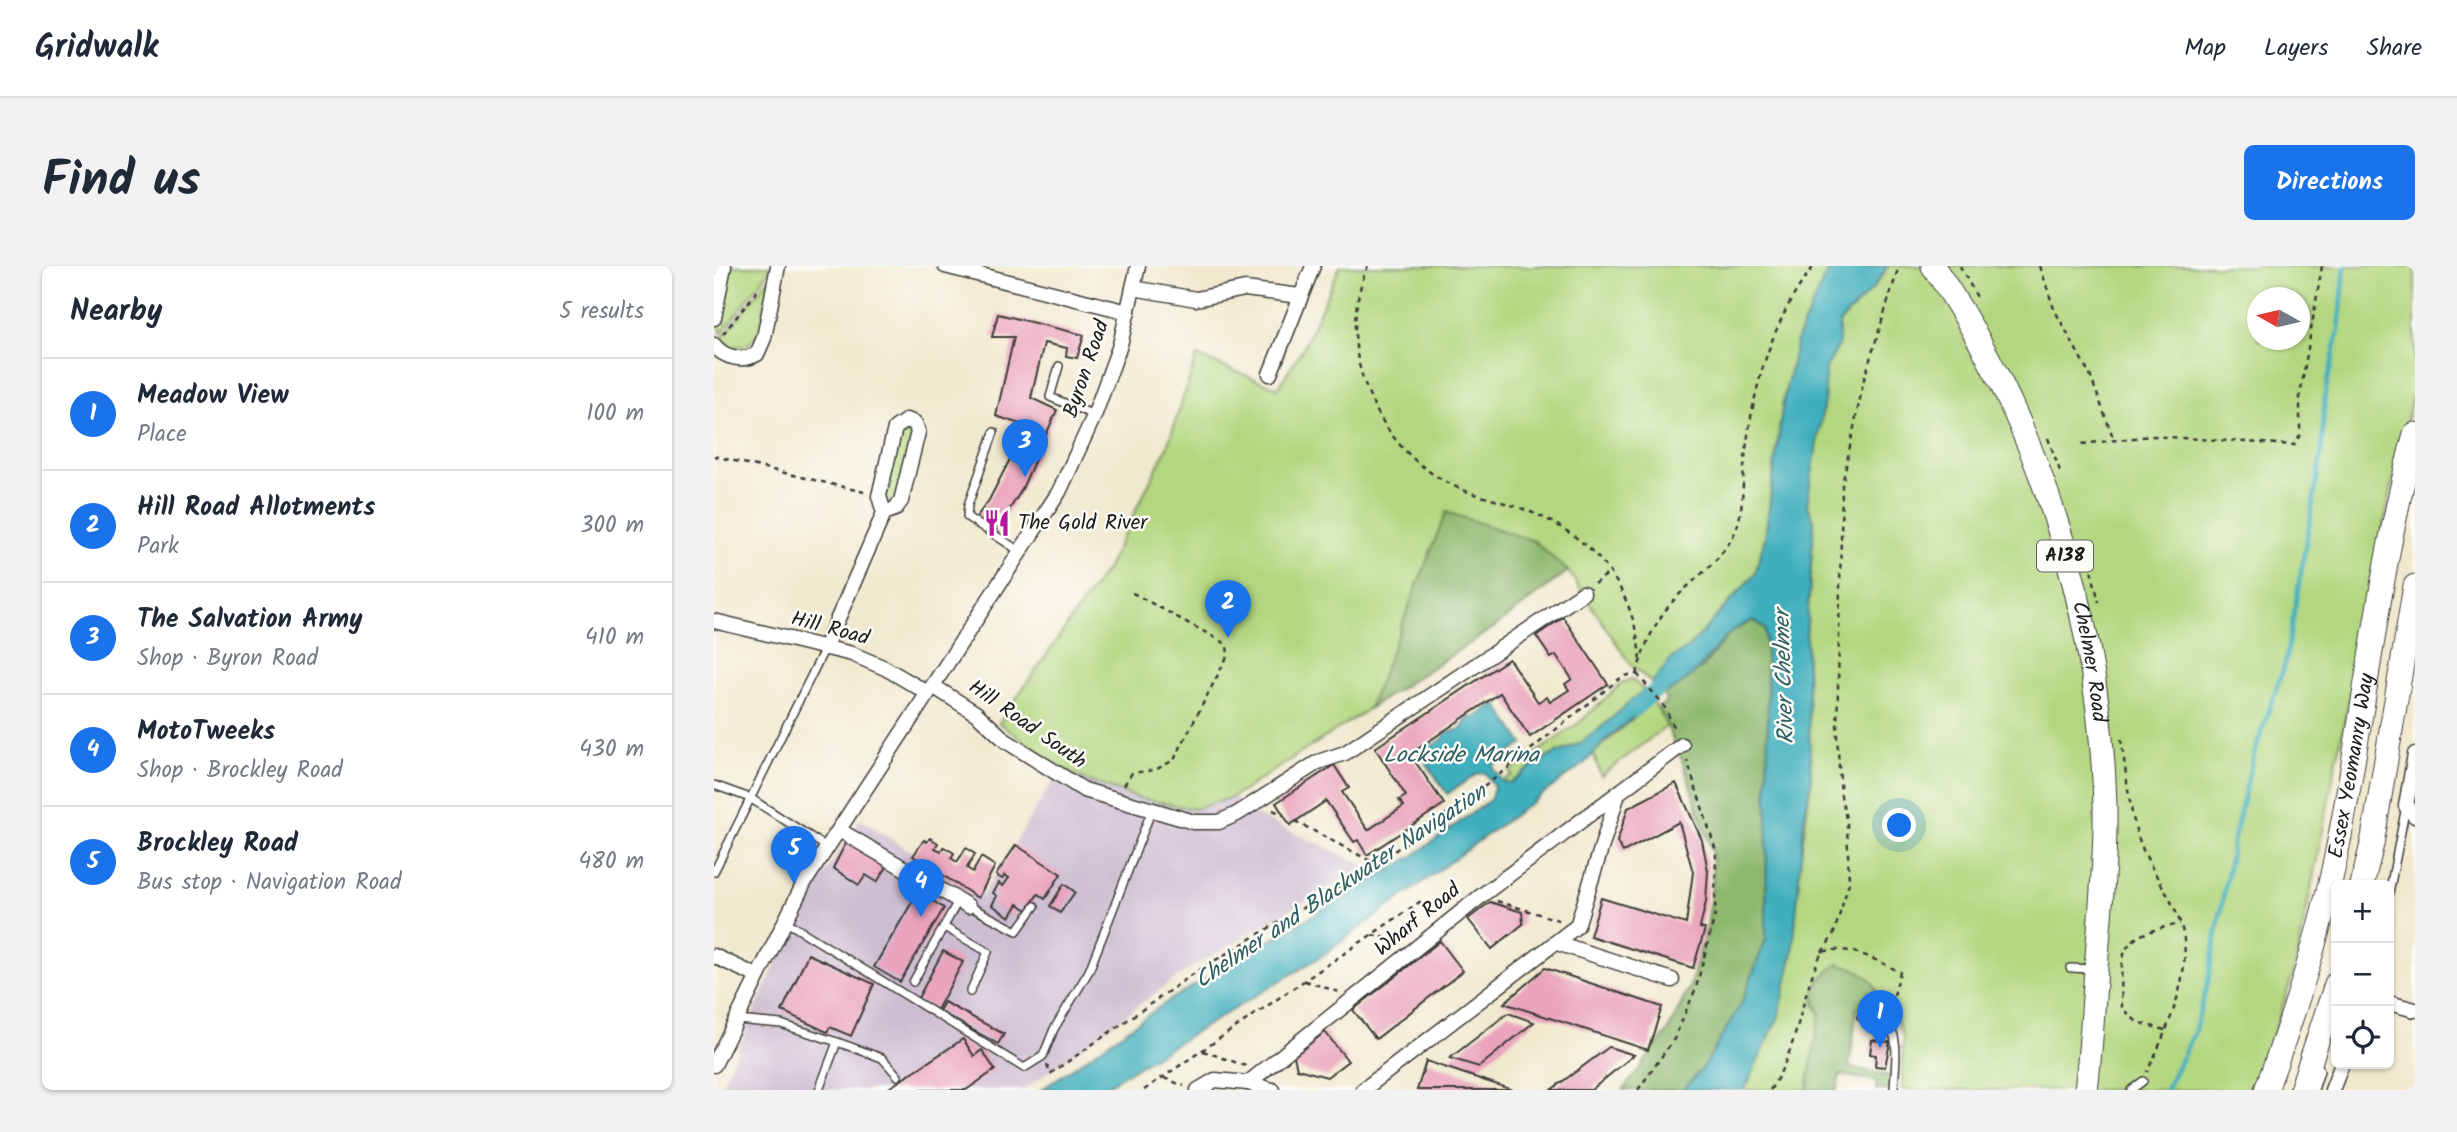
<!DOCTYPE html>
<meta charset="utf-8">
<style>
:root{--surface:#fff;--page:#f2f2f3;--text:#1f2937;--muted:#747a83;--line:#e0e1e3;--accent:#1a73e8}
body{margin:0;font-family:Kalam,sans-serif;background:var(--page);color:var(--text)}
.controls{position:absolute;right:21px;bottom:21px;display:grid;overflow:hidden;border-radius:10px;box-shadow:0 2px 5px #0004}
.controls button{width:63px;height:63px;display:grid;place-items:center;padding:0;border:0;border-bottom:2px solid var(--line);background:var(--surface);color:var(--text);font:35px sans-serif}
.compass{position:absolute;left:1533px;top:21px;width:63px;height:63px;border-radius:50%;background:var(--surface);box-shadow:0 2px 5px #0004;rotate:278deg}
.you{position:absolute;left:1186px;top:560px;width:24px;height:24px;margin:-18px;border:5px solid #fff;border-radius:50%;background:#1a73e8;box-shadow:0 0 0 10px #1a73e833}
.badge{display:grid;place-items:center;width:46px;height:46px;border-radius:50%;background:var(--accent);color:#fff;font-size:23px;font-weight:700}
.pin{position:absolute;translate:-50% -58px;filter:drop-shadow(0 2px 4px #0008)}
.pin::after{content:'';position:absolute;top:37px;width:24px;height:21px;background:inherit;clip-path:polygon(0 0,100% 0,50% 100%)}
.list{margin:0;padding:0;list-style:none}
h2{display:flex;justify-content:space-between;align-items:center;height:91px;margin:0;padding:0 28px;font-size:30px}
h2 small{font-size:23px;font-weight:400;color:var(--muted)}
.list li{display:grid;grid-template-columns:46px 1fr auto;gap:21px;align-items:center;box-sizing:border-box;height:112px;padding:0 28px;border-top:2px solid var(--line)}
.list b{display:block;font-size:26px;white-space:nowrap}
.list p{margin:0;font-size:23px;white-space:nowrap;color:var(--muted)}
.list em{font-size:23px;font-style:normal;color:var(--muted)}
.icon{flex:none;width:38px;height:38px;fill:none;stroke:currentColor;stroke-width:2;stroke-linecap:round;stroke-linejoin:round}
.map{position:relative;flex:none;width:1701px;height:824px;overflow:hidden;border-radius:10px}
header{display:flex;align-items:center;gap:42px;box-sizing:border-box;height:98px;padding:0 35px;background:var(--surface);border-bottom:2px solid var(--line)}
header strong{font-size:33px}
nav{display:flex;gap:38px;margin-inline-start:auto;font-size:24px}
.intro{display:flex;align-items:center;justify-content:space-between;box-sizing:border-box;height:168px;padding:0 42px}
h1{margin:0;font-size:49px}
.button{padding:18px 32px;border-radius:10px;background:var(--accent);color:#fff;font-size:24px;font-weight:700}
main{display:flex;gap:42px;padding:0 42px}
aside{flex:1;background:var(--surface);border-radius:10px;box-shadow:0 2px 5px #0004}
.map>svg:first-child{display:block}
</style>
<header>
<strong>Gridwalk</strong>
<nav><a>Map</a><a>Layers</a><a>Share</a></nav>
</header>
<div class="intro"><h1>Find us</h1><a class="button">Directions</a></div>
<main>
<aside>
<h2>Nearby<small>5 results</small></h2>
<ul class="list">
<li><span class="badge">1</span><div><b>Meadow View</b><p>Place</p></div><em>100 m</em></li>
<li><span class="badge">2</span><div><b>Hill Road Allotments</b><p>Park</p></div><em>300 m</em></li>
<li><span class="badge">3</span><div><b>The Salvation Army</b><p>Shop · Byron Road</p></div><em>410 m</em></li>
<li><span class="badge">4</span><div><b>MotoTweeks</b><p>Shop · Brockley Road</p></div><em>430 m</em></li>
<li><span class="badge">5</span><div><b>Brockley Road</b><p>Bus stop · Navigation Road</p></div><em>480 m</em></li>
</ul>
</aside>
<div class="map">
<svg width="1701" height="824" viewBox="0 0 1701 824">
<rect width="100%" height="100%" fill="#fdfcf7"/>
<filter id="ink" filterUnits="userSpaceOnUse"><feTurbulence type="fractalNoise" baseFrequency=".0143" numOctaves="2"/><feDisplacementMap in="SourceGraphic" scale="14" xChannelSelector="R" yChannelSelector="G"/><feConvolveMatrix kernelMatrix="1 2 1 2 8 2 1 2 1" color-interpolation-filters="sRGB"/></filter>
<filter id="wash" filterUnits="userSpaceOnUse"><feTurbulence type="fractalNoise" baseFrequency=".00686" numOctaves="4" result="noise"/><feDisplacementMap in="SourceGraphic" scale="28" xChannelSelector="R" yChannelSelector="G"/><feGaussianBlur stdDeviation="1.57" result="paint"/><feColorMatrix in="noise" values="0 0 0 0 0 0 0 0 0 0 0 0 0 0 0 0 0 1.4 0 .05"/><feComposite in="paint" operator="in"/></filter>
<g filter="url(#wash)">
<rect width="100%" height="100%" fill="#f1e9cf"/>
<path fill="#cebed1" d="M347 502 374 515 425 532 480 543 519 531 544 550 652 600 470 706 310 824H5L82 653 146 553 268 630Z"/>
<g fill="#b3d780" stroke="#687a4e" stroke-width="2" fill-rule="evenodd">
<path d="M14 0H59L7 68 5 54Z"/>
<path d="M626 0H1120L1111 10 1084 71 1069 136 1051 272 1041 308 975 381 958 393 938 417 917 399 854 305 779 362 519 531 480 543 425 532 374 515 347 502 285 457 393 302 453 181 483 90 564 122 590 80Z"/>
<path d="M1174 0H1701V117L1673 243 1581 702 1541 824H1188L1189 770 1181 750 1164 742 1165 733 1099 736 1106 748 1093 824H1030L1035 816 1083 619 1097 515 1092 372 1100 255 1093 238 1110 132 1111 104 1125 79V57L1160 21ZM1544 32H1586V74H1544Z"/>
<path d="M57 10 47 62 33 80 16 81 8 72Z"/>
<path d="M190 161 196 162 198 167 183 232 174 240 170 237 186 164Z"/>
<path d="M917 413 930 424 884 464 865 478 829 493 796 517 788 515 798 509 796 505 865 457 908 417Z"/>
<path d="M939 435 953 460 887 510 879 487Z"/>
</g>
<g fill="#8eb86e" stroke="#556a45" stroke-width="2">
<path d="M732 246 820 275 854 305 779 362 655 442Z"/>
<path d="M1040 354 1051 363 1054 437 1052 673 1027 738 989 802 969 824H909L954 765 976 720 993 663 999 611 998 586 968 494 945 442 953 435 948 428 988 402 1017 366Z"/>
<path d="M1124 698C1147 702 1167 715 1164 742L1143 743 1135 801 1176 810 1175 824H1162L1163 815 1126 809 1123 824H1093L1106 748C1093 725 1104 712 1124 698Z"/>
</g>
<g fill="#40afbd" stroke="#2e666c" stroke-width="2">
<path d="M1120 0H1174L1160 21 1125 57V79L1111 104V129L1093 238 1100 255 1092 372 1097 515 1090 554 1079 686 1065 750 1030 824H969L989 802 1027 738 1052 673 1054 437 1051 363 1040 354C1032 358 1022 361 1016 367 992 388 982 417 948 428L938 417 958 392 975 381 1041 308 1051 272 1069 136 1084 71 1111 10Z"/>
<path d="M930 424 939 435 893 473 871 497 608 690 385 824H327L454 735 699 590 777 533 780 521 771 507 763 508 733 528 706 487 730 472 731 467 747 463 755 451 760 452 782 437 809 478 782 496 779 502 788 515 796 517 829 493 865 478 884 464Z"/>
</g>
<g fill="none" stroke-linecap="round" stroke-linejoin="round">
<path stroke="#40afbd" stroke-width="4.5" d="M1452 824 1480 767 1494 716 1518 581 1539 491 1571 398 1607 191 1611 127 1625 64 1631 0"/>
<path stroke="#40afbd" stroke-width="16" d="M920 443 959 410"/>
</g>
<g id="blocks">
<g fill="#eaa4be">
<path d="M284 48 370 69 363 92 352 90 353 82 330 77 317 132 343 144 307 225 282 265 261 253 275 234 310 166 307 164 309 159 282 150 300 71H278Z"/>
<path d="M849 351 894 418 816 471 786 427 696 488 730 538 653 589 644 574 640 576 612 535 576 559 562 537 620 499 635 522 628 526 654 564 690 540 685 534 692 530 661 482 795 393 824 436 833 431 836 436 855 424 851 418 858 413 842 389 837 392 822 370Z"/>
<path d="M962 517 988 574 994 605 992 635 986 662 991 663 979 702 876 670 887 632 972 658 979 606 965 556 909 586 903 576 914 542Z"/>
<path d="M216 572 224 577 221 582 227 585 230 581 240 587 237 592 243 596 252 582 261 588 253 602 259 606 267 591 281 600 264 632 199 590 210 574 213 576Z"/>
<path d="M133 575 173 601 163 616 152 609 145 619 119 602Z"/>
<path d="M302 579 347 608 331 633 324 628 313 644 304 638 296 651 278 639 283 630 279 627 285 617 289 620 295 612 291 609 288 613 282 609Z"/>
<path d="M350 618 361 626 346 647 336 640Z"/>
<path d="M204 626 230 642 186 716 160 701Z"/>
<path d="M776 636 808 646 809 658 778 683 754 653Z"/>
<path d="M726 675 749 705 662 773 639 744Z"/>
<path d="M229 685 249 696 223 744 203 734Z"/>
<path d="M94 688 160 718 137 770 116 761 113 766 68 745Z"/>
<path d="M831 702 948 741 934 784 790 737Z"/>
<path d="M230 736 290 768 284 778 225 745Z"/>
<path d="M794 747 820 756 765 801 736 792Z"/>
<path d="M611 766 634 795 613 811 583 803 580 790Z"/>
<path d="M249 773 260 790 268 784 281 804 252 824H172Z"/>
<path d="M1158 774 1176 776 1171 801 1161 800 1162 789 1156 788Z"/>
<path d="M895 781 920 789 877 824H837Z"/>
<path d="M712 795 799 824H703Z"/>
</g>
</g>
</g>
<g filter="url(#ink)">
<use href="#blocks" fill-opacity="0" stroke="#3c3b37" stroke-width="2"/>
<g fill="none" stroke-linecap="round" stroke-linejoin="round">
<defs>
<g id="lane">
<path d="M345 100 336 131 380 149"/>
<path d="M280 166 254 239 253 251 307 286"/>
<path d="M0 519 36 532 114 582"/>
<path d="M0 606 111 382"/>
<path d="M1675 628 1692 540"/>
<path d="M255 640 303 665 321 640"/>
<path d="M71 655 310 802 329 790 340 763 375 705 437 546"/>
<path d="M230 661 274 686 256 726"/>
<path d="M1356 702 1378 703"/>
<path d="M199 716 244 635"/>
<path d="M1147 751C1192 745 1181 794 1180 824"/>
<path d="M23 754 67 758 123 776 168 792 184 810"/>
<path d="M105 824 123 776"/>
<path d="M1417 824 1429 815"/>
<path d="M1600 824 1606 805 1603 795"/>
</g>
<g id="street">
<path d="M231 0 414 46"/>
<path d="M419 22 482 33 531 23 586 30"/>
<path d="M0 52 10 0"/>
<path d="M0 79C10 92 29 96 43 88L50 72 64 0"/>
<path d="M556 108 599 0"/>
<path d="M0 355 138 388 171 402 214 427"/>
<path d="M111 382 170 247 165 230 181 162 193 154 201 157 204 166 187 235 181 243 170 247"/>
<path d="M219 420 263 448 292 475 370 524 480 556H505L523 548 604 496 631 487 869 327"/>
<path d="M1701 488 1692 540 1701 550"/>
<path d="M125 564 254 640"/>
<path d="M843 677 958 714"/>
<path d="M0 690 43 710"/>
<path d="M1675 737 1701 744"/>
<path d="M0 799 90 617 345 226 380 150 406 79 424 0"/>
<path d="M534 817 558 824"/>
<path d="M484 824 501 814 534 817 767 630 968 479"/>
<path d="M649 824 863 660 904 528"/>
<path d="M1618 824 1628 798"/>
</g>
<g id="primary">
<path id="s1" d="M1219 0C1325 155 1386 351 1391 539 1392 593 1386 648 1382 703 1379 743 1377 784 1372 824"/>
<path d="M1648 619 1658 578 1701 320"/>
<path id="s2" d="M1552 824C1582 743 1610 655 1626 570 1652 436 1665 300 1701 168"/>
<path d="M1587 824 1622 718"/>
</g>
</defs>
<use href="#lane" stroke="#3c3b37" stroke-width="10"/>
<use href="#street" stroke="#3c3b37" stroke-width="17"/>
<use href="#primary" stroke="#3c3b37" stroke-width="25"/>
<g stroke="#3c3b37" stroke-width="2.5" stroke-dasharray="5 5" stroke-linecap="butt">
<path d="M654 0C639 34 637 74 648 109 662 155 692 196 736 218 759 230 782 233 806 242 877 267 922 320 926 396"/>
<path d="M1246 0 1265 35"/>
<path d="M1326 0 1340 43 1376 109 1400 174"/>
<path d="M9 68 44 24"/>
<path d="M1334 172 1346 205"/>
<path d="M1368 178 1437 170 1580 179 1586 169V129L1608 0"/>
<path d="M0 190 150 226"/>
<path d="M1375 295 1385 336"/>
<path d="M880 318 895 307"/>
<path d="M923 408C929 381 942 353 961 333 982 310 1012 292 1023 261 1030 239 1028 215 1031 193 1038 126 1057 54 1100 0"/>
<path d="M923 408 949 438 962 465"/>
<path d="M1407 473C1412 503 1414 534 1422 564 1431 598 1454 623 1466 656 1482 702 1453 764 1433 806"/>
<path d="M410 519 418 507 441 504 460 494 514 389 513 380 509 376 415 325"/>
<path d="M559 544 570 549"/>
<path d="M581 555 662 598"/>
<path d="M783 635 847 655"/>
<path d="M658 669 686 675"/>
<path d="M1108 686 1119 670 1135 617 1133 557 1127 530 1123 470 1128 219 1150 113 1185 0"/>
<path d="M591 715 625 726"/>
<path d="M1451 764 1423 756 1408 742C1406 681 1404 670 1466 658"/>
<path d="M489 785 532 800"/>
<path d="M333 799 336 808 485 704 662 598 766 524 909 410 923 408"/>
<path d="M450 812 470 820"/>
<path d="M430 824 707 635 728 642"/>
<path d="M924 824 960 773 982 722 1001 649 1002 585 973 494"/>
<path d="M1056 824C1086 780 1085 732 1108 686 1135 678 1162 694 1186 706L1176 745"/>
</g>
<use href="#lane" stroke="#fff" stroke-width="7"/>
<use href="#street" stroke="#fff" stroke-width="14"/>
<use href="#primary" stroke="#fff" stroke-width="23"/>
</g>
</g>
<defs>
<symbol id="restaurant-bare" viewBox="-9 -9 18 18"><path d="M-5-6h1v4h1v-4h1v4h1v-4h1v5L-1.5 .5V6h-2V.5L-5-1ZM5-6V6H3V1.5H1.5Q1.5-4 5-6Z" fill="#b5179e" stroke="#fdfcf7" stroke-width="2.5" paint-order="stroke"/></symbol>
</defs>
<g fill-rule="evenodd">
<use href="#restaurant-bare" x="264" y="238" width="38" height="38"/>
</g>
<g text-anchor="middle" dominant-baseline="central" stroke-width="5" stroke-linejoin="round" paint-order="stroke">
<rect fill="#fdfcf7" stroke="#605f5e" stroke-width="2" x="1323" y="274.5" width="56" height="31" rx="5"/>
<g font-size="19" font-weight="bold" fill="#1c1c1c">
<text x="1351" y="290">A138</text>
</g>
<g font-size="21" fill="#1c1c1c" stroke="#fdfcf7">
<text transform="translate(373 103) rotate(-71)">Byron Road</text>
<text transform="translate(116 363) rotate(15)">Hill Road</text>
<text stroke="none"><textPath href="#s1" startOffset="429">Chelmer Road</textPath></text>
<text transform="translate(313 459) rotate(35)">Hill Road South</text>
<text stroke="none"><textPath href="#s2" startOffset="336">Essex Yeomanry Way</textPath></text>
<text transform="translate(704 654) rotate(-39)">Wharf Road</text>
</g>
<g font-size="21" fill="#1c1c1c" stroke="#fdfcf7" text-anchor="start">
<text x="304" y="257">The Gold River</text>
</g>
<g font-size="23" font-style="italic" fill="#2c5e64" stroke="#fdfcf7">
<text transform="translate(1071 411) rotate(-92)">River Chelmer</text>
<text x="747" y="490">Lockside Marina</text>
<text transform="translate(627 621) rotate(-34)">Chelmer and Blackwater Navigation</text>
</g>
</g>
</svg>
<div class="controls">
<button>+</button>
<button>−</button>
<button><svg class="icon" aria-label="locate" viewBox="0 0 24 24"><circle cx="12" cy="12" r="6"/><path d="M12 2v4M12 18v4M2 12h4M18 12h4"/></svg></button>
</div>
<svg class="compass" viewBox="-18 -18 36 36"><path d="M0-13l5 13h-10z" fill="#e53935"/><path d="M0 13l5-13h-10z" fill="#747a83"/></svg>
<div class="you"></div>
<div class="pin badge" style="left:1166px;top:782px">1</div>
<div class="pin badge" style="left:514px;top:372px">2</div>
<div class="pin badge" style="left:311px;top:211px">3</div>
<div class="pin badge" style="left:207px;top:651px">4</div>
<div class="pin badge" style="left:80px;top:618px">5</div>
</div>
</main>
